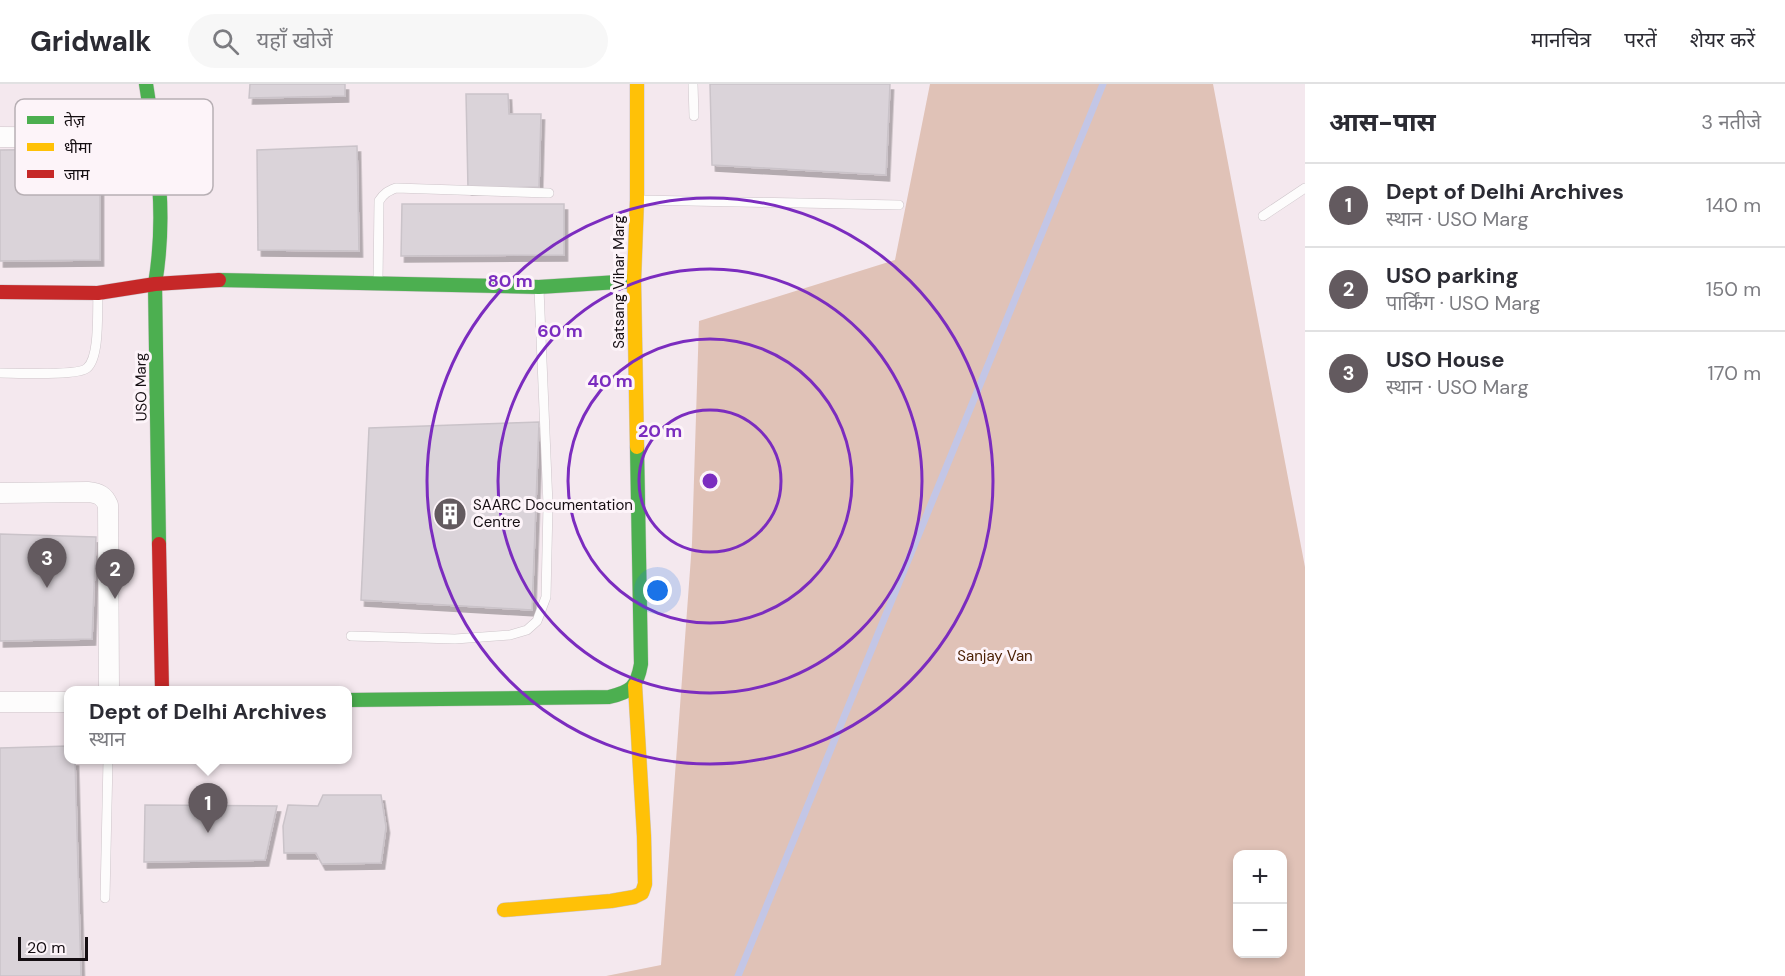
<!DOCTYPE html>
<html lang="hi">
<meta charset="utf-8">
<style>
:root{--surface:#fff;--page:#f7f7f7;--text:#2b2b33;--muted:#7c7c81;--line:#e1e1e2;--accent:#635a5f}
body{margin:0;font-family:"DM Sans","Noto Sans Devanagari",sans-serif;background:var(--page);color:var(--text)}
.controls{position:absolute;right:18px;bottom:18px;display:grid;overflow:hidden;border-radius:12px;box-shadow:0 3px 9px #0003}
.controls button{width:54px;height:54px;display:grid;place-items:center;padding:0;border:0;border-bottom:2px solid var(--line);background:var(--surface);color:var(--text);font:30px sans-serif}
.scale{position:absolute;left:18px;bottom:15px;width:70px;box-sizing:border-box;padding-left:6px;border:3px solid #150e12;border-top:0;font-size:16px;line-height:21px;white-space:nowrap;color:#150e12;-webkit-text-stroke:4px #fdf4f9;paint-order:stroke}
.you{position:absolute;left:658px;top:507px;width:21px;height:21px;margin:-15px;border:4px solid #fff;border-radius:50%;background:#1a73e8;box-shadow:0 0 0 9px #1a73e833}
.badge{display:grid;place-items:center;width:39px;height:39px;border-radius:50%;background:var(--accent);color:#fff;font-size:20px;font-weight:700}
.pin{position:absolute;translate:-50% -50px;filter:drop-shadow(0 2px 3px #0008)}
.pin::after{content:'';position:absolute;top:32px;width:21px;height:18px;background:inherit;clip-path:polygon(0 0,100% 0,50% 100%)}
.popup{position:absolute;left:64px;top:602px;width:288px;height:78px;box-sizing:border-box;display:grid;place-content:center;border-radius:12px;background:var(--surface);filter:drop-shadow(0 2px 4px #0005);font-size:20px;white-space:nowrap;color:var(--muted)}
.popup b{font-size:22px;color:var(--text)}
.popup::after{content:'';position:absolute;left:50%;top:100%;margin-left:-12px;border:12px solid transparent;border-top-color:var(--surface)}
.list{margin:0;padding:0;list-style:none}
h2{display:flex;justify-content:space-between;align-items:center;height:78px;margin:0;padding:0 24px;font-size:26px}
h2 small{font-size:20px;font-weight:400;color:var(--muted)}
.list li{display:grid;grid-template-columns:39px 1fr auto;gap:18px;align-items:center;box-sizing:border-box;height:84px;padding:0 24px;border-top:2px solid var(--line)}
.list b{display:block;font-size:22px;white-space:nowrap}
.list p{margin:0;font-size:20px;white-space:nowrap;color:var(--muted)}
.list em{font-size:20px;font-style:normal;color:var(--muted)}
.icon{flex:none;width:33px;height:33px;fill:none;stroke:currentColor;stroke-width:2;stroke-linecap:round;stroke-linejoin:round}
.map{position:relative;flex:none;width:1305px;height:892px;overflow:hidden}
header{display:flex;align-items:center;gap:36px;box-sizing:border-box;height:84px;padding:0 30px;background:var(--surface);border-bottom:2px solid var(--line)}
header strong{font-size:28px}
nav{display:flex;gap:33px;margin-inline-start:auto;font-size:21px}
.search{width:420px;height:54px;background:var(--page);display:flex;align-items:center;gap:15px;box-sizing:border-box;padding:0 21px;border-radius:33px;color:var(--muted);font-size:22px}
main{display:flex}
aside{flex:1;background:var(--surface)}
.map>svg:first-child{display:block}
</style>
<header>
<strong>Gridwalk</strong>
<div class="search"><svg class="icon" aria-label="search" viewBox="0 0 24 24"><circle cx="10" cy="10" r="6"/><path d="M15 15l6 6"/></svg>यहाँ खोजें</div>
<nav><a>मानचित्र</a><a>परतें</a><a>शेयर करें</a></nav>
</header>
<main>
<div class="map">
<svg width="1305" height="892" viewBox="0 0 1305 892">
<defs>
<filter id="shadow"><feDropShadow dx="3.5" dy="6" stdDeviation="0" flood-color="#0004"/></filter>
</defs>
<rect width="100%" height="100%" fill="#f4e8ee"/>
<path fill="#e0c2b7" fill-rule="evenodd" d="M930 0H1213L1305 483V892H606L661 881 692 459 699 237 895 176ZM1238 770H1282V870H1238Z"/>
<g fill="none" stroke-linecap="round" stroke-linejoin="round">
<path stroke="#c3c6e6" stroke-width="7" d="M738 892 1103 0"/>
</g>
<g fill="#dad3d9" stroke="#cac3c9" stroke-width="1.5" filter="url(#shadow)">
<path d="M250 0H345V12L249 14Z"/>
<path d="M710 0H890L886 91 712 81Z"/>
<path d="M466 10H508L509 30H541L539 103 468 105Z"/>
<path d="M357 62 359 167 258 166 257 66Z"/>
<path d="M100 65V176L0 177V66Z"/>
<path d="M402 120H564V171L401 172Z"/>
<path d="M539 338 532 526 361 516 369 344Z"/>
<path d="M0 450 96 453 92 555 0 557Z"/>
<path d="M68 662V676H75L81 892H0V664Z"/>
<path d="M323 711H381L386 743 381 779 322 780 316 769H284L283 742 288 721 318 722Z"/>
<path d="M145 721 277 722 265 776 144 778Z"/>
</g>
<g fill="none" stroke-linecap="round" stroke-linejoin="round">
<defs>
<g id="lane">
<path d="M693 0 694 32"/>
<path d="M639 116 899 121"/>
<path d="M1263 132 1305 104"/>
<path d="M378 197 379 117C384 109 388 107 396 104L549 109"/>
<path d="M0 289C15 289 79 292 87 284 100 273 97 228 98 211"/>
<path d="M351 552 455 555 510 551 527 546 537 537 546 513 548 421 539 205"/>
<path d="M105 814 108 676"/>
</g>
<g id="street">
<path d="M0 53 154 54"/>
<path d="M0 409 88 408C99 409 104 412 108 421L109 606"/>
<path d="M0 618H68"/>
</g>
<g id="fast">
<path d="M146 0C157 70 167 129 155 200L159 460"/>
<path d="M219 196 539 203 634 197"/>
<path d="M348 616 609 613C631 608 637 603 641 580L637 363"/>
</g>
<g id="slow">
<path d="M637 0V116L634 197 637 363"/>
<path d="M504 826 611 817 634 813 642 809 645 800 644 752 635 601"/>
</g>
<g id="jam">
<path d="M0 208 98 209 155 200 219 196"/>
<path d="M159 460 162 606"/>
</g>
</defs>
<use href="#lane" stroke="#cec5ca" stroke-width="10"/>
<use href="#street" stroke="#cec5ca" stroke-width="21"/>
<use href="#fast" stroke="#cec5ca" stroke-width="15"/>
<use href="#slow" stroke="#cec5ca" stroke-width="15"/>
<use href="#jam" stroke="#cec5ca" stroke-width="15"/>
<use href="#lane" stroke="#fdfcfc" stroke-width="9"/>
<use href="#street" stroke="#fdfcfc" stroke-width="20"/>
<use href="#fast" stroke="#4caf50" stroke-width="14"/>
<use href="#slow" stroke="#ffc107" stroke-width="14"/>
<use href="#jam" stroke="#c62828" stroke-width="14"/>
</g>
<g fill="none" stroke="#7b2cbf" stroke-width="3">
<circle cx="710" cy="397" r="71"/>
<circle cx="710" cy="397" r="142"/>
<circle cx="710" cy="397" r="212"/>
<circle cx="710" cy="397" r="283"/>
</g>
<defs>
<symbol id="building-disc" viewBox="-11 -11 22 22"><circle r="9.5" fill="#635a5f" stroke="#fdf4f9"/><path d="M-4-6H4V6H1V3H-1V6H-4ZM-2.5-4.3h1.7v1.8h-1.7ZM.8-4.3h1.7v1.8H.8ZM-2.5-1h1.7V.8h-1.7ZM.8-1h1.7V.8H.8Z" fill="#fff"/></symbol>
</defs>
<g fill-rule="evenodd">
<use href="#building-disc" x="431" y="411" width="38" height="38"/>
</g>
<g text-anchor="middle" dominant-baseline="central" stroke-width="6" stroke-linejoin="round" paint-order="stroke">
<g font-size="15" fill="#150e12" stroke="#fdf4f9">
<text transform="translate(619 198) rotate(-90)">Satsang Vihar Marg</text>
<text transform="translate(141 303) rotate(-91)">USO Marg</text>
</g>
<g font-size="15" fill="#150e12" stroke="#fdf4f9" text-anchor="start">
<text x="473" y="421">SAARC Documentation<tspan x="473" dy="17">Centre</tspan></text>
</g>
<g font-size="15" fill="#4b2004" stroke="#fdf4f9">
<text x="995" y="572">Sanjay Van</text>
</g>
</g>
<rect x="15" y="15" width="198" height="96" rx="9" fill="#fdf4f9" stroke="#b7afb4" stroke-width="1.5"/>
<rect x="27" y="32" width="27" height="8" fill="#4caf50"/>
<rect x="27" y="59" width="27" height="8" fill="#ffc107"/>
<rect x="27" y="86" width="27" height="8" fill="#c62828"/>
<g font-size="16" fill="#150e12">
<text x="64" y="42">तेज़</text>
<text x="64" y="69">धीमा</text>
<text x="64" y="96">जाम</text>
</g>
<circle cx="710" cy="397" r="9" fill="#7b2cbf" stroke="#fdf4f9" stroke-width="3"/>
<g font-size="18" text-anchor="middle" font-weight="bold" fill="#7b2cbf" stroke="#fdf4f9" stroke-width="6" stroke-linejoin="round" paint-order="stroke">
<text x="510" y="203">80 m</text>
<text x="560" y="253">60 m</text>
<text x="610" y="303">40 m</text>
<text x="660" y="353">20 m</text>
</g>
</svg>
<div class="controls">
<button>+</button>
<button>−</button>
</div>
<div class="scale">20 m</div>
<div class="you"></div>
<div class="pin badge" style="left:208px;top:749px">1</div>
<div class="popup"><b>Dept of Delhi Archives</b>स्थान</div>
<div class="pin badge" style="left:115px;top:515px">2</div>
<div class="pin badge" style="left:47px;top:504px">3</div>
</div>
<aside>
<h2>आस-पास<small>3 नतीजे</small></h2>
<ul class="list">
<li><span class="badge">1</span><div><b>Dept of Delhi Archives</b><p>स्थान · USO Marg</p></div><em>140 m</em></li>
<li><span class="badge">2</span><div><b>USO parking</b><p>पार्किंग · USO Marg</p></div><em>150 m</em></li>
<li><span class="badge">3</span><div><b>USO House</b><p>स्थान · USO Marg</p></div><em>170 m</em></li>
</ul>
</aside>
</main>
